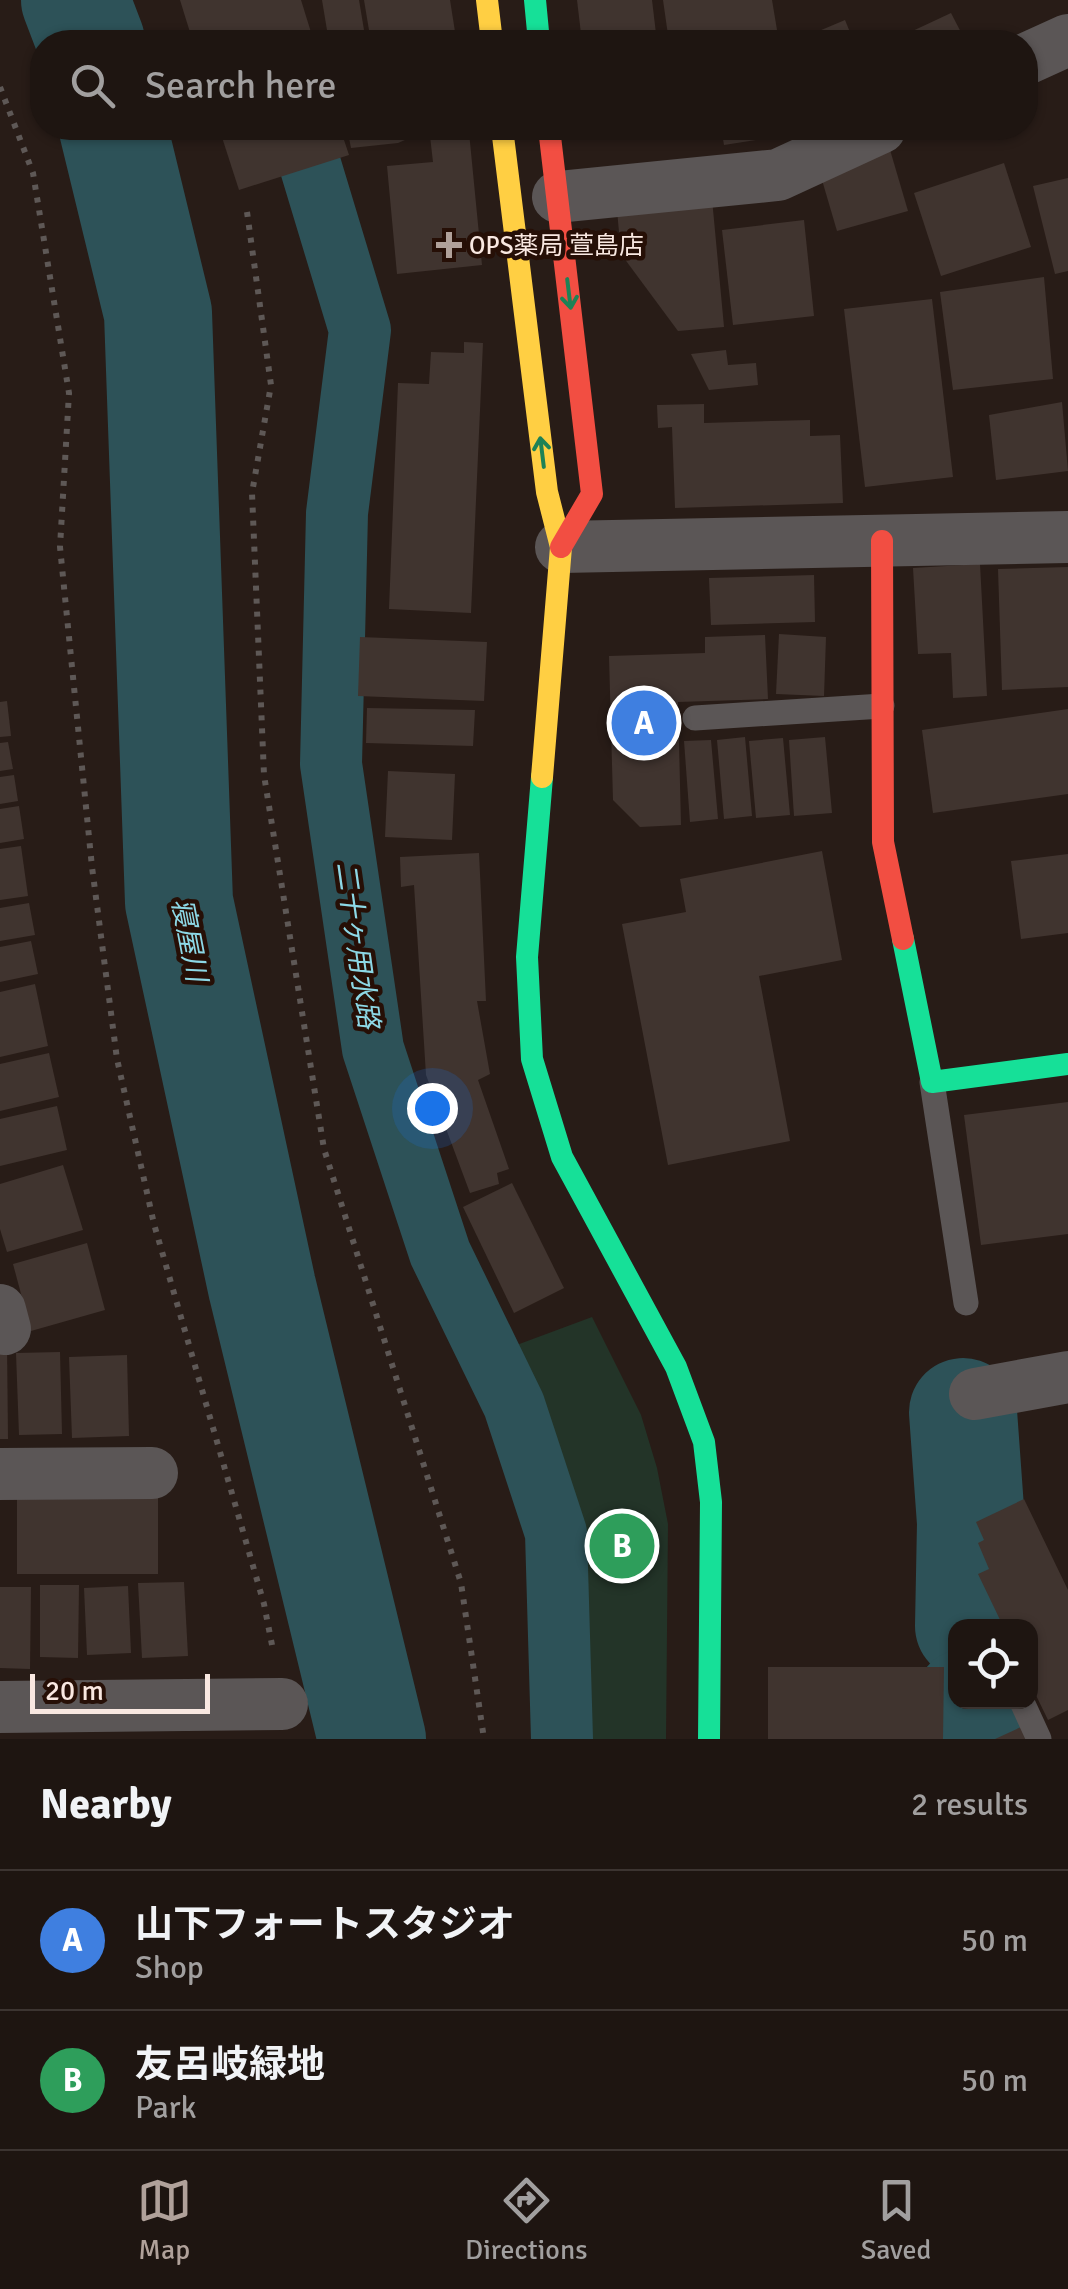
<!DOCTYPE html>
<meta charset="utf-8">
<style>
:root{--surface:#1e1511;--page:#2b221f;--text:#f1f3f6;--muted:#a19f9f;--line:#3c3431;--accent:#b0a19a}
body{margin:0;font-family:Signika,"Noto Sans JP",sans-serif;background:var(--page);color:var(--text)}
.controls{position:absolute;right:30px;bottom:30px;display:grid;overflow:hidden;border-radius:20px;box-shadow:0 2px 8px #0004}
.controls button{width:90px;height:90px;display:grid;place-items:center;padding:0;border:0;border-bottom:2px solid var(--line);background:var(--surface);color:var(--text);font:50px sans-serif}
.scale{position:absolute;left:30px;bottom:25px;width:180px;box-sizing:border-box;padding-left:10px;border:5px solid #f9e8e1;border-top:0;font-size:28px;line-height:35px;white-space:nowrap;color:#f9e8e1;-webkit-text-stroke:8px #260f06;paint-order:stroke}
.you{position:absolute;left:432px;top:1108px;width:35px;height:35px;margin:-25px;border:8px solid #fff;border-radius:50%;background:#1a73e8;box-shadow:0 0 0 15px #1a73e833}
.badge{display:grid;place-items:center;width:65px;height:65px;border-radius:50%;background:var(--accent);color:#fff;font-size:32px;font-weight:700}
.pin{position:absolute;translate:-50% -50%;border:5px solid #fff;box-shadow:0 2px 10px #0006}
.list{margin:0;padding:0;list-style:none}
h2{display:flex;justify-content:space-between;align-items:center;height:130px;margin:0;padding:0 40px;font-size:42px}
h2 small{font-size:32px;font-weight:400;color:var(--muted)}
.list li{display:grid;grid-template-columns:65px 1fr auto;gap:30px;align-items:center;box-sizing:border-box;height:140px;padding:0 40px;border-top:2px solid var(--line)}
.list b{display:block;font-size:38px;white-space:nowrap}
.list p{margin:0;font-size:32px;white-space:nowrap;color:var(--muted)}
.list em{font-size:32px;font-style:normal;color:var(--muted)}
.icon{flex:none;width:55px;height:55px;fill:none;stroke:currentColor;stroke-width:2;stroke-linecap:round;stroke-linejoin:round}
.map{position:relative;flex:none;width:1068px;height:1739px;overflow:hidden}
.search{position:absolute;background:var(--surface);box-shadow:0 2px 8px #0004;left:30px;right:30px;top:30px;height:110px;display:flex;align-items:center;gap:25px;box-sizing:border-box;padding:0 35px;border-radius:40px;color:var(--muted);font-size:38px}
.sheet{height:410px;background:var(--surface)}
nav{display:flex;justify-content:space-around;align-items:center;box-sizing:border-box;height:140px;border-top:2px solid var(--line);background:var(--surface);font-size:28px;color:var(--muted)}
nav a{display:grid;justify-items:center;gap:5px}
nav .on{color:var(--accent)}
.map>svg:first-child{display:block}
</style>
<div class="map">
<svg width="1068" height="1739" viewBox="0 0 1068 1739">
<rect width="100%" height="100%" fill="#281c17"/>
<path fill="#233428" d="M592 1317 641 1415 657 1468 668 1524 666 1739H586L588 1639 580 1567 555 1446 514 1346Z"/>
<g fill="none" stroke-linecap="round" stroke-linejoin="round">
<path stroke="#2d5258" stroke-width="62" d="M299 128 360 330 337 513 331 764 373 1049 440 1253 514 1405 556 1533 562 1739"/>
<g stroke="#2d5258" stroke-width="108">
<path d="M75 0 91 42"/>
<path d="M113 128 158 313 179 902 262 1287 372 1739"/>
<path d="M963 1412 971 1523 969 1626"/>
<path d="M968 1739V1702"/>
</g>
</g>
<g fill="#40342f">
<path d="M180 0H301L314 42H193Z"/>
<path d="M322 0H359L366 42H329Z"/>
<path d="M364 0H450L456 38 426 42H371Z"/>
<path d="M577 0H652L657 42H582Z"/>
<path d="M663 0H772L778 36 735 42H669Z"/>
<path d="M951 13 966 42H889Z"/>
<path d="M845 20 854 42H801L800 39Z"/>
<path d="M219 128H340L349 155 239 190Z"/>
<path d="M347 128H433L398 143 351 148Z"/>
<path d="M721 128H785L787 135 724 145Z"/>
<path d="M469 132 482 265 397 274 387 166 433 162 430 136Z"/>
<path d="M888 143 908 211 837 231 817 163Z"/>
<path d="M1004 163 1031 247 941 276 914 193Z"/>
<path d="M1068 178V271L1055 274 1033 186Z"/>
<path d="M712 199 724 327 678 331 621 254 617 210Z"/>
<path d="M804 220 814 316 733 325 722 230Z"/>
<path d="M1044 277 1053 379 953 390 940 292Z"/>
<path d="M932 299 953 477 865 487 844 309Z"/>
<path d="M464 342 483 343 471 613 389 609 398 383 429 384 431 352 464 353Z"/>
<path d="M726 350 728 365 756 363 758 385 709 390 691 354Z"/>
<path d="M1062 402 1068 471 996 480 989 415Z"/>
<path d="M704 404V423L810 420V436L840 435 843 503 675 508 672 427 658 428 657 405Z"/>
<path d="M980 564 987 696 953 698 951 653 918 654 913 568Z"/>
<path d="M1068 567V687L1002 690 998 569Z"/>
<path d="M814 575 815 622 711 625 709 578Z"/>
<path d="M779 634 826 637 824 696 776 694Z"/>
<path d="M765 635 768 699 678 702 681 825 640 827 613 800 609 656 705 653V637Z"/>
<path d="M360 637 487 642 484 701 358 696Z"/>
<path d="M7 701 11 736 0 737V702Z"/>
<path d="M367 708 475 710 473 746 366 743Z"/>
<path d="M1068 709V794L933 813 922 730Z"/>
<path d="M745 737 752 816 724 819 717 740Z"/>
<path d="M825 737 832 813 794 816 789 740Z"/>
<path d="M783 738 790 815 756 818 749 741Z"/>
<path d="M711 740 718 819 690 822 684 741Z"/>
<path d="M8 742 13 769 0 771V743Z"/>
<path d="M388 771 455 774 452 840 385 837Z"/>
<path d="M14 775 18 801 0 804V777Z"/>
<path d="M19 806 24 839 0 843V809Z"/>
<path d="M21 846 28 896 0 900V849Z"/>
<path d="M822 851 842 960 759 976 790 1141 668 1165 622 924 686 912 680 879Z"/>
<path d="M479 853 486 1001H477L490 1074 478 1080 509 1169 497 1173 499 1184 470 1193 426 1075 414 885 401 887 400 857Z"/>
<path d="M1068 854V933L1021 939 1011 861Z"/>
<path d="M29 903 35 935 0 941V908Z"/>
<path d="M31 941 38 974 0 982V947Z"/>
<path d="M35 984 48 1046 0 1057V992Z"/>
<path d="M49 1053 59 1097 0 1111V1064Z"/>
<path d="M1068 1102V1234L981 1245 964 1115Z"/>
<path d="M57 1106 67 1150 0 1166V1119Z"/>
<path d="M63 1165 83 1230 7 1252 0 1229V1184Z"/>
<path d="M512 1183 564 1288 514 1313 463 1207Z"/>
<path d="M87 1243 105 1310 31 1331 13 1264Z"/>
<path d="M0 1344H7L8 1439H0Z"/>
<path d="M60 1352 62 1434 19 1435 16 1353Z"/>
<path d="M127 1355 129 1436 72 1438 69 1357Z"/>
<path d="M17 1495 158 1496V1574H17Z"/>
<path d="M1024 1499 1068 1590V1710L1048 1720 1030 1683V1626H1003L978 1574 989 1569 978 1543 984 1540 976 1522Z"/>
<path d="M184 1582 188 1656 142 1658 138 1583Z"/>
<path d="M40 1585H79L78 1658 40 1657Z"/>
<path d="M128 1586 131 1653 87 1655 84 1588Z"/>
<path d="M0 1587H31L30 1669 0 1668Z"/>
<path d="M768 1667H944L943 1739H768Z"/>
<path d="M1021 1727 1026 1739H995Z"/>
</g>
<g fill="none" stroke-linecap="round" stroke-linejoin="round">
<g stroke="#5e5856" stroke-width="6" stroke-dasharray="5 8" stroke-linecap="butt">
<path d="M0 87 33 173 69 393 60 547 92 867 117 1059 154 1224 264 1604 273 1650"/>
<path d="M247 212 271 385 252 493 264 775 324 1149 461 1583 484 1739"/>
</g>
<g stroke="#5b5656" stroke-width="25">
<path d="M695 718 882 706"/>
<path d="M932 1082 966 1303"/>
<path d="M1022 1702 1039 1739"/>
</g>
<g stroke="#5b5656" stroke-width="52">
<path d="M1026 59 1068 40"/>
<path d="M558 197 778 175 880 128"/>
<path d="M561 547 1068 537"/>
<path d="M0 1310 5 1329"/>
<path d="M975 1394 1068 1377"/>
<path d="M0 1474 152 1473"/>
<path d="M0 1707 282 1704"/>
</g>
<g stroke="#16e098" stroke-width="22">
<path d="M535 0 539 42"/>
<path d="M542 777 527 957 532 1059 562 1157 676 1367 704 1442 711 1502 709 1739"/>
<path d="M903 939 932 1082 1068 1064"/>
</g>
<g stroke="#ffcf43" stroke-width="22">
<path d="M487 0 492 42"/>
<path d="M502 128 547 492 561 547 542 777"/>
</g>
<g stroke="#f24e42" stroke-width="22">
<path d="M549 128 592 494 561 547"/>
<path d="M882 541 883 842 903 939"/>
</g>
</g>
<defs><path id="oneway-shaft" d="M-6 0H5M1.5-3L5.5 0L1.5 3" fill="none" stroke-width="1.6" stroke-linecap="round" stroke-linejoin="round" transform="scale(2.5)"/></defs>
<g stroke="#1d8256">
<use href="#oneway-shaft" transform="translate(569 294) rotate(83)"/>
<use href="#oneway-shaft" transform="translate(542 452) rotate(-97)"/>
</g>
<path fill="#b0a19a" stroke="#260f06" stroke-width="4" d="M444 230h10v10h10v10h-10v10h-10v-10h-10v-10h10z"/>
<g text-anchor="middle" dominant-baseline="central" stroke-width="9" stroke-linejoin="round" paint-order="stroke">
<g font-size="25" fill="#f9e8e1" stroke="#260f06" text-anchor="start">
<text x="469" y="245">OPS薬局 萱島店</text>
</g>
<g font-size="28" font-style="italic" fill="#8dd8e6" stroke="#260f06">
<text transform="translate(189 940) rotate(79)">寝屋川</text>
<text transform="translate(357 945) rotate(82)">二十ヶ用水路</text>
</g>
</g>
</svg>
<div class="controls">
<button><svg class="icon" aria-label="locate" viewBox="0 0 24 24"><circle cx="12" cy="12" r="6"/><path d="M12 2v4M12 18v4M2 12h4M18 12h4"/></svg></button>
</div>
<div class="scale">20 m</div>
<div class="you"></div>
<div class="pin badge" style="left:644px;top:723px;background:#3f7fe0">A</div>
<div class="pin badge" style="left:622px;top:1546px;background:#2e9e5b">B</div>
<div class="search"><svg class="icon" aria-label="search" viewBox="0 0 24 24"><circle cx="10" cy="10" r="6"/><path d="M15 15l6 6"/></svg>Search here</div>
</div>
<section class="sheet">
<h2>Nearby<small>2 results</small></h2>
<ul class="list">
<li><span class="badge" style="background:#3f7fe0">A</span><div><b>山下フォートスタジオ</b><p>Shop</p></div><em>50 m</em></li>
<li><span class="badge" style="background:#2e9e5b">B</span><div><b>友呂岐緑地</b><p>Park</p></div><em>50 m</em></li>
</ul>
</section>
<nav>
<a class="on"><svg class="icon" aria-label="map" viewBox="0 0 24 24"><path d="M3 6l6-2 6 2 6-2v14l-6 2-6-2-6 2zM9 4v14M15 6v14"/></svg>Map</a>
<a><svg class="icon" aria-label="directions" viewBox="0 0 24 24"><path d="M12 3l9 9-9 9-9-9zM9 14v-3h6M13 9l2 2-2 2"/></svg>Directions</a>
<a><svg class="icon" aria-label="saved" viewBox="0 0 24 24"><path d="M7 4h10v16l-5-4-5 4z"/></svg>Saved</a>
</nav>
